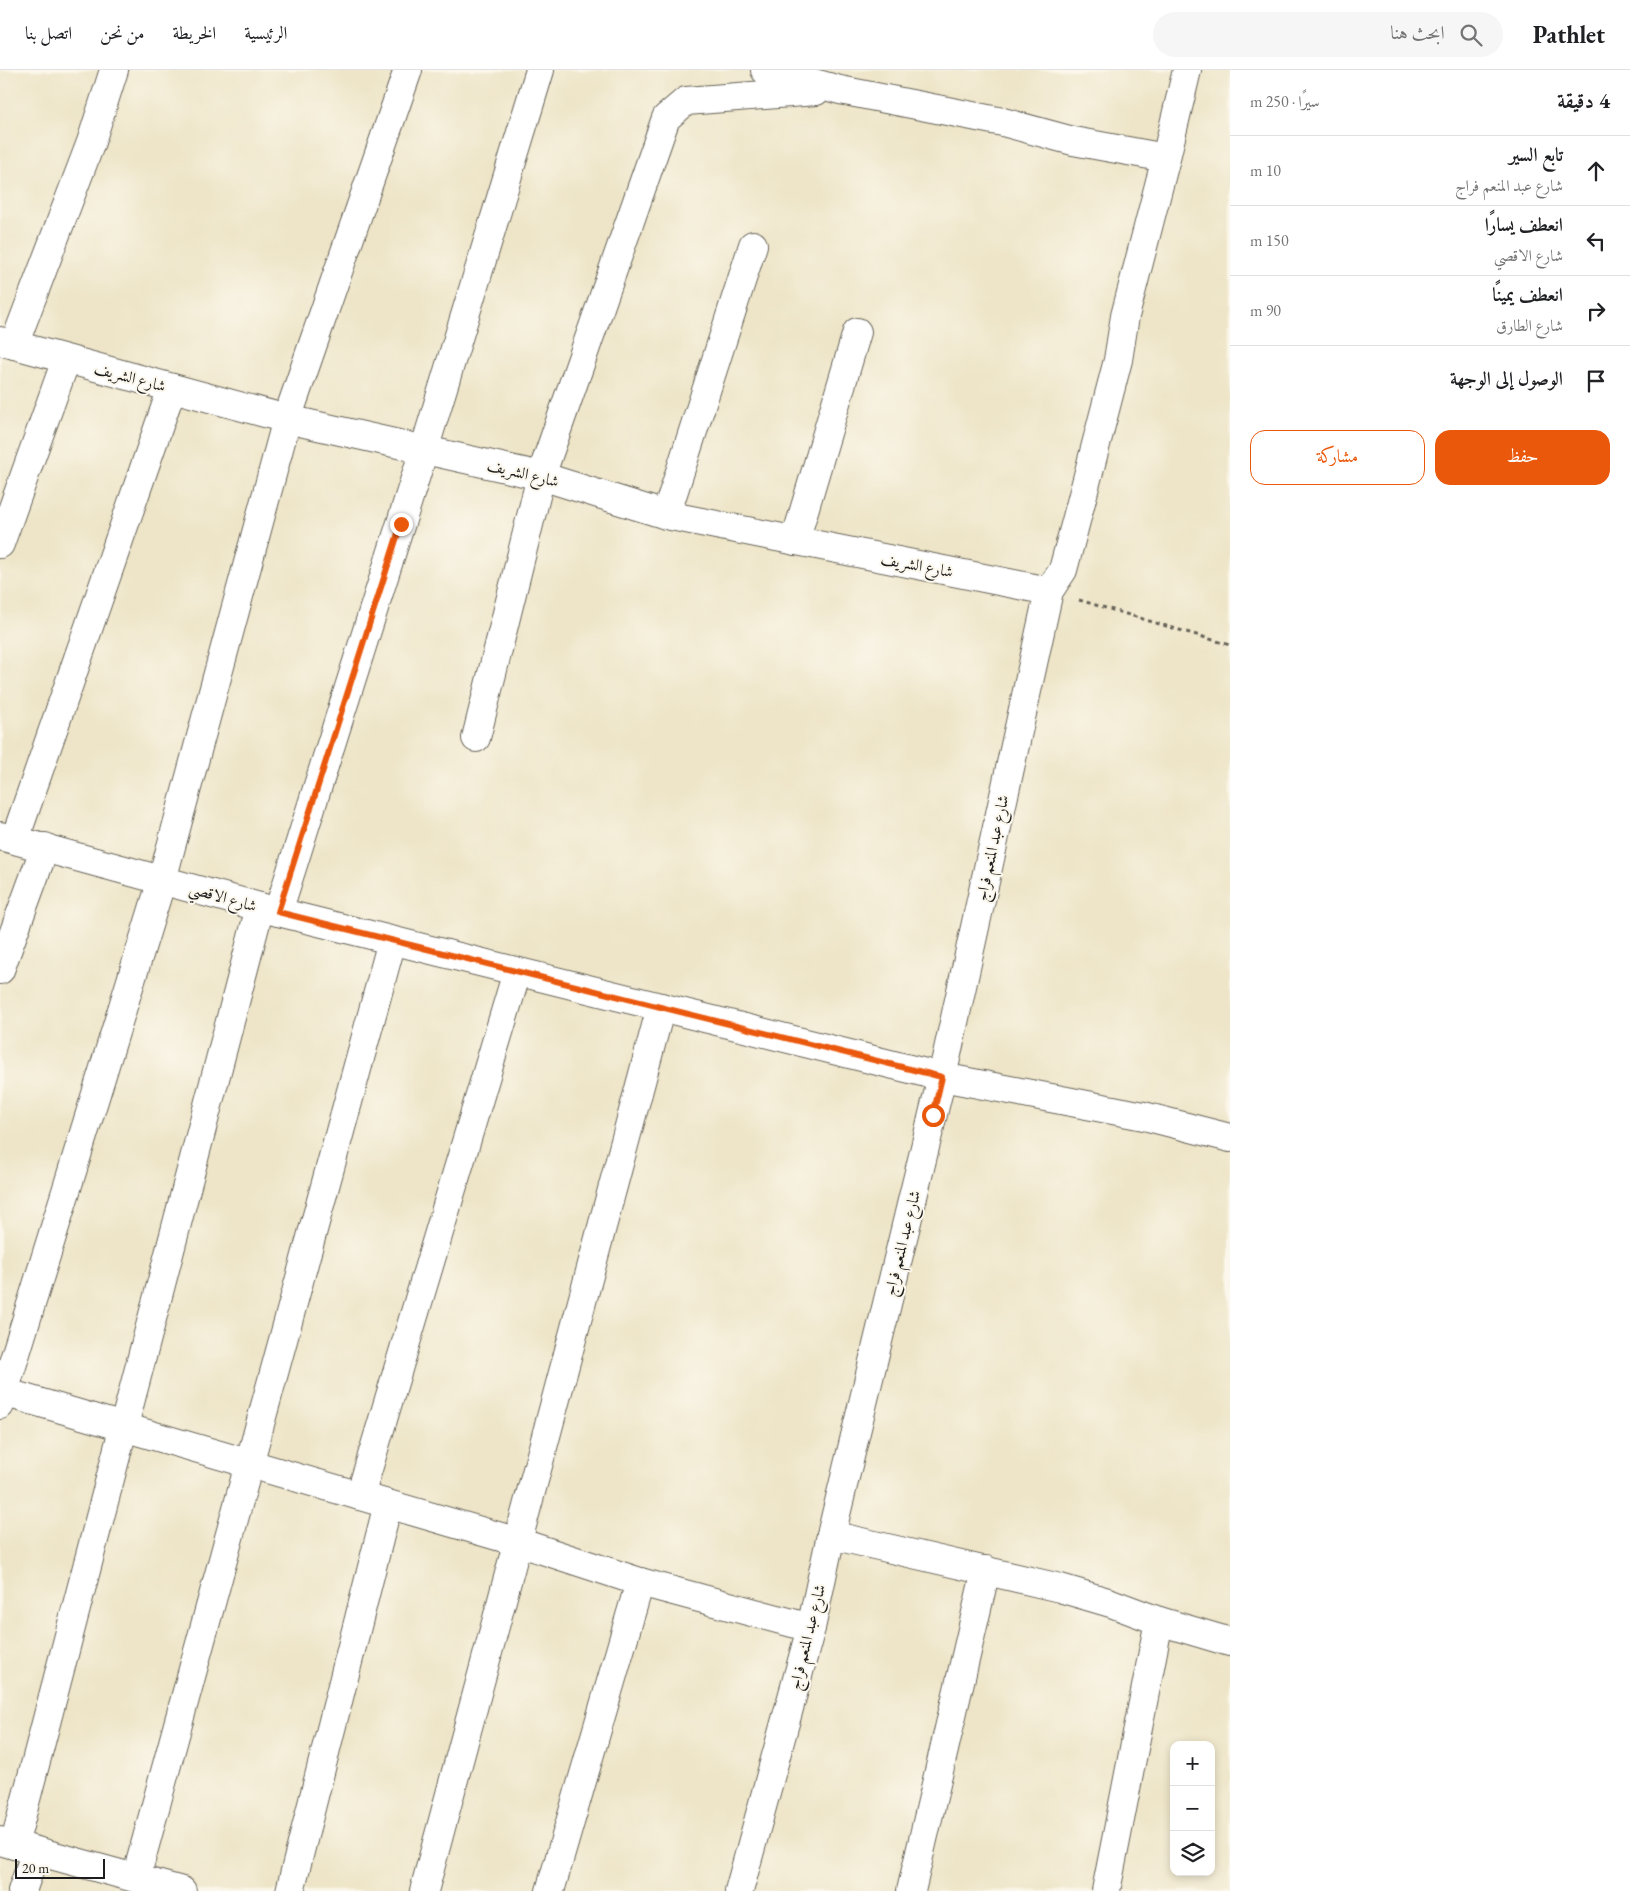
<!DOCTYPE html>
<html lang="ar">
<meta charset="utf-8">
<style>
:root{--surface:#fff;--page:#f6f6f6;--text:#202124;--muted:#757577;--line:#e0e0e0;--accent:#ea580c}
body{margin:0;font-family:"EB Garamond",Amiri,serif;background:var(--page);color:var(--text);direction:rtl}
.controls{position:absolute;right:15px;bottom:15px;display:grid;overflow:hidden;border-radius:10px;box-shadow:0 2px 8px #0003}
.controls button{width:45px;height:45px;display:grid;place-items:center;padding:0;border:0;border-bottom:1px solid var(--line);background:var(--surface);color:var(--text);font:25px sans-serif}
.scale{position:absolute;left:15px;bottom:12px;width:90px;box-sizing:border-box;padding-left:5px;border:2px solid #1c1c1c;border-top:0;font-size:14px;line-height:18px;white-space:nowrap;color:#1c1c1c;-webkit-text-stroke:4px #fbf7ec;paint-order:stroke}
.stop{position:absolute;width:15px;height:15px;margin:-11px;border:4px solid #ea580c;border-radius:50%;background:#fff}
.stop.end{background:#ea580c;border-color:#fff;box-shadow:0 1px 5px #0008}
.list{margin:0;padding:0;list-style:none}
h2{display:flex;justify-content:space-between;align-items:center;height:65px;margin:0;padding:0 20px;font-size:21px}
h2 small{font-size:16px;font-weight:400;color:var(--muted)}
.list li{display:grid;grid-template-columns:32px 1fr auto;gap:15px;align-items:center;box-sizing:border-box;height:70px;padding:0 20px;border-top:1px solid var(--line)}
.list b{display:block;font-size:19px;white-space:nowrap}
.list p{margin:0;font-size:16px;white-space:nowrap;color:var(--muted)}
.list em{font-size:16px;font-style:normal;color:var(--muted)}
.actions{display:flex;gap:10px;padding:15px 20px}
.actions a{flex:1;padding:11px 0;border:1px solid var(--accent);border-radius:15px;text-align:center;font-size:18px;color:var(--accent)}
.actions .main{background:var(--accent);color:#fff}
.icon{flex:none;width:28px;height:28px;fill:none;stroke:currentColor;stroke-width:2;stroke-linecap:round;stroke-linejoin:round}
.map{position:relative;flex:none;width:1230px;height:1821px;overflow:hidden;direction:ltr}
header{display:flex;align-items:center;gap:30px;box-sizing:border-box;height:70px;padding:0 25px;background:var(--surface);border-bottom:1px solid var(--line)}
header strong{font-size:24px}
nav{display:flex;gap:28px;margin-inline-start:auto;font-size:18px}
.search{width:350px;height:45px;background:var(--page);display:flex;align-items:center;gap:12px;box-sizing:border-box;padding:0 18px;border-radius:28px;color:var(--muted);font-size:19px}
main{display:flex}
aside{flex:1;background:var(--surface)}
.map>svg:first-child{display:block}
</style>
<header>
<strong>Pathlet</strong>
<div class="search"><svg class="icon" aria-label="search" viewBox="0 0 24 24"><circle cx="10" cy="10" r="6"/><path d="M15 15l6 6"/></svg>ابحث هنا</div>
<nav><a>الرئيسية</a><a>الخريطة</a><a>من نحن</a><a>اتصل بنا</a></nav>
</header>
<main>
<aside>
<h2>4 دقيقة<small>سيرًا · 250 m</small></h2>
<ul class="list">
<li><svg class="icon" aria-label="ahead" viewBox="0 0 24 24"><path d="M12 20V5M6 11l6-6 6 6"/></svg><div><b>تابع السير</b><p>شارع عبد المنعم فراج</p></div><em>10 m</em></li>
<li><svg class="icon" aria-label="left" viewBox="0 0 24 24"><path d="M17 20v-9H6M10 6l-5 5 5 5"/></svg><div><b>انعطف يسارًا</b><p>شارع الاقصي</p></div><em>150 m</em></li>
<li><svg class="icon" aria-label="right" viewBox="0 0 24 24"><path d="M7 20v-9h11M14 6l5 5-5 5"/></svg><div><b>انعطف يمينًا</b><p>شارع الطارق</p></div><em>90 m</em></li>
<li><svg class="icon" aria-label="arrive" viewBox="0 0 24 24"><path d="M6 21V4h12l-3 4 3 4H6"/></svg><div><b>الوصول إلى الوجهة</b></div></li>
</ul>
<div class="actions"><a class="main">حفظ</a><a>مشاركة</a></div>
</aside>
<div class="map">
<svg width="1230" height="1821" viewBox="0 0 1230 1821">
<rect width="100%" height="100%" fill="#fbf7ec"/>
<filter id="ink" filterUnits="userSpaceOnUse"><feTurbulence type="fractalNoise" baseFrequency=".02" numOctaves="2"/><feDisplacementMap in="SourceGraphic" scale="10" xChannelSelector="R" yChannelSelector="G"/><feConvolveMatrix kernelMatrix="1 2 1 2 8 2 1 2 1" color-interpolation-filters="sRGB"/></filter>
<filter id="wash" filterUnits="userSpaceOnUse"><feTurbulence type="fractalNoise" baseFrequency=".0096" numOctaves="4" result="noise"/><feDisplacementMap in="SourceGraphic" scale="20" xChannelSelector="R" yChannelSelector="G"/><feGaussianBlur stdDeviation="1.12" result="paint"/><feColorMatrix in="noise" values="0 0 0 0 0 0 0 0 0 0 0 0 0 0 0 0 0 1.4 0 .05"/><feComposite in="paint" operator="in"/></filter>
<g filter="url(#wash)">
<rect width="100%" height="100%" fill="#eee5c8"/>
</g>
<g filter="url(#ink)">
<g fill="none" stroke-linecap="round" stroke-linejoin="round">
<defs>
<g id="street">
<path d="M1166 88 1187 0"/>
<path d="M0 271 287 349 541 406 666 445 1049 521"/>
<path d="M14 275 91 72 114 0"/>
<path d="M666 445 753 175"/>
<path d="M795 471 857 262"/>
<path d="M0 474 66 290"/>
<path d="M476 668 541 406 666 48 686 31 816 21"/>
<path d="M0 766 278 842 942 1007 1144 1046 1230 1068"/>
<path d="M15 769 172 318"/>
<path d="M278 842 424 380 540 0"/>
<path d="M0 900 45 777"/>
<path d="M0 1321 518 1472 640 1512 811 1558"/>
<path d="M0 1335 162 810 287 349 408 0"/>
<path d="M360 1426 517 902"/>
<path d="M831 1465 1060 1518 1111 1533 1159 1551 1230 1572"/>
<path d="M0 1771 182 1821"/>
<path d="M14 1775 260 837"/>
<path d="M136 1808 392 871"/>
<path d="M22 1821 36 1781"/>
<path d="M290 1821 388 1434"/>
<path d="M424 1821 661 937"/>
<path d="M550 1821 640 1512"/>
<path d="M739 1821 811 1558 831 1465 942 1007 1049 521 1063 500 1080 436 1118 290 1125 246 1166 88 1073 71 1003 52 840 20 765 0"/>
<path d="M911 1821 986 1500"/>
<path d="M1106 1821 1159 1551"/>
</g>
</defs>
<use href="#street" stroke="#666258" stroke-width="30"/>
<path stroke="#666258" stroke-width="3" stroke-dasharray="4 4" stroke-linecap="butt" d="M1079 530 1230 575"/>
<use href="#street" stroke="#fff" stroke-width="28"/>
</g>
</g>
<g fill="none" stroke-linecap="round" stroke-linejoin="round" filter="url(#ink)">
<path stroke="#ea580c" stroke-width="6" d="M401 454 278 842 942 1007 933 1045"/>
</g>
<g text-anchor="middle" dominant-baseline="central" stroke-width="4" stroke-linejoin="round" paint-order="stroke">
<g font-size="16" fill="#1c1c1c" stroke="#fbf7ec">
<text transform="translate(130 307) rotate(15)">شارع الشريف</text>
<text transform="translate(523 403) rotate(14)">شارع الشريف</text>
<text transform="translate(917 495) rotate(11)">شارع الشريف</text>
<text transform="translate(992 778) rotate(-78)">شارع عبد المنعم فراج</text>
<text transform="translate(223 827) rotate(16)">شارع الاقصي</text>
<text transform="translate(902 1173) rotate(-76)">شارع عبد المنعم فراج</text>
<text transform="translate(807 1567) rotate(-76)">شارع عبد المنعم فراج</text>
</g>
</g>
</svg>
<div class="controls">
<button>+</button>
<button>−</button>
<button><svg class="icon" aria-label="layers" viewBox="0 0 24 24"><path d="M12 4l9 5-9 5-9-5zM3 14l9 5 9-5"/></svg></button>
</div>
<div class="scale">20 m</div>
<div class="stop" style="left:933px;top:1045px"></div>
<div class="stop end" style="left:401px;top:454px"></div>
</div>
</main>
